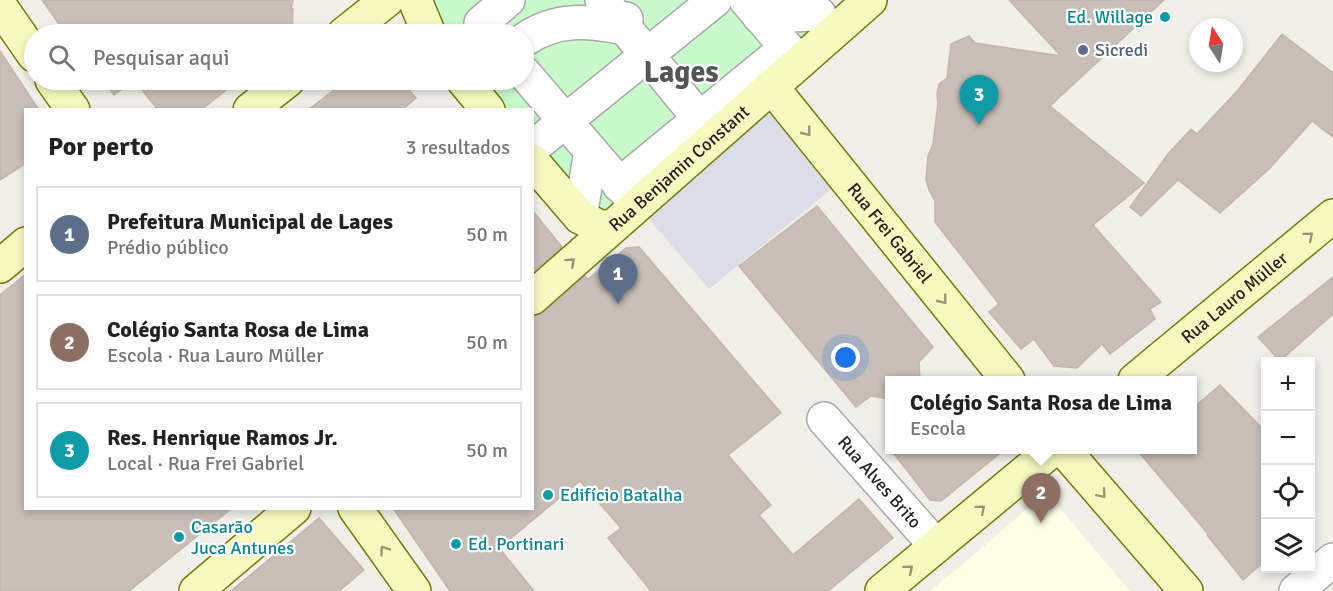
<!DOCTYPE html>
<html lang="pt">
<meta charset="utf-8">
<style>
:root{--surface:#fff;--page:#f6f6f6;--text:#222;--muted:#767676;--line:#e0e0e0;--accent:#d40000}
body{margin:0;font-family:Signika,sans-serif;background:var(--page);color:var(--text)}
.controls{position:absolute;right:18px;bottom:18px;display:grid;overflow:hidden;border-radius:0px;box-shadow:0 3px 9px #0003}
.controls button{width:54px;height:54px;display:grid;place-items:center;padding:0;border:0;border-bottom:2px solid var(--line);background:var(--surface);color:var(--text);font:30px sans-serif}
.compass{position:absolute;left:1189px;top:18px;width:54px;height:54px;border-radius:50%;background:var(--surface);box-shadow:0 3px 9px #0003;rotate:348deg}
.you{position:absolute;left:846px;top:358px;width:21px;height:21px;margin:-15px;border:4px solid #fff;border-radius:50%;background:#1a73e8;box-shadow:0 0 0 9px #1a73e833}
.badge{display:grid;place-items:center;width:39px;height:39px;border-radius:50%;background:var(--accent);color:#fff;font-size:20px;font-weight:700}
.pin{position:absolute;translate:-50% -50px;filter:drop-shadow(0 2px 3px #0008)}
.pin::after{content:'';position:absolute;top:32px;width:21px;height:18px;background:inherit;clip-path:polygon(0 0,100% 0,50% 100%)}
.popup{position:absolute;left:885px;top:376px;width:312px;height:78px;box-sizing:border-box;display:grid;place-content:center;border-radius:0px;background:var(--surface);filter:drop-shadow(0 2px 4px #0005);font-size:20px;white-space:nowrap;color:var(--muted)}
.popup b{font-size:22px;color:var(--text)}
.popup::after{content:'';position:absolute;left:50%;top:100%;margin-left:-12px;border:12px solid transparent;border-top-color:var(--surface)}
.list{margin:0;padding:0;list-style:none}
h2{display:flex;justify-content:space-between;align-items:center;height:78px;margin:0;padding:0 24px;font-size:26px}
h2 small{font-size:20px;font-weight:400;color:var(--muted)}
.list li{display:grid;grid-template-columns:39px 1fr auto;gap:18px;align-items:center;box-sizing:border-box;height:96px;margin:0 12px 12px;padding:0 12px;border:2px solid var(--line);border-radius:0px}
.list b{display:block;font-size:22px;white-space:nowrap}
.list p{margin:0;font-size:20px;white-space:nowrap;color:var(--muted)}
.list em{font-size:20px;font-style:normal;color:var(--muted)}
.icon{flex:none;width:33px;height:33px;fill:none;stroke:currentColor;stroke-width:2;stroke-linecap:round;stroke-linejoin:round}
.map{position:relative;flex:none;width:1333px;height:591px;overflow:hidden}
.search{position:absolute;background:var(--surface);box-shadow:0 3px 9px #0003;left:24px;top:24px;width:510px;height:66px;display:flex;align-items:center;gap:15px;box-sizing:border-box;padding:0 21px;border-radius:33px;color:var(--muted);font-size:22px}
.panel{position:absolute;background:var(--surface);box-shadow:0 3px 9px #0003;left:24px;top:108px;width:510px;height:402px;border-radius:0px}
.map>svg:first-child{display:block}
</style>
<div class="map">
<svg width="1333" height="591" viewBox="0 0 1333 591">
<rect width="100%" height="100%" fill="#f2efe9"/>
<path fill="#ffffe5" d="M1046 492 1130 591H930L976 553Z"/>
<path fill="#c8facc" d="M415 0H808L834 31 611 227 533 158 532 110 490 109 464 80H524V34H429Z"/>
<path fill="#dddde8" d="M771 86 845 178 709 289 637 205Z"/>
<g fill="#c7bfb8" stroke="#c4b6ab" stroke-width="1.5">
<path d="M42 0H293L291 9H293L292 34H66Z"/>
<path d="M1009 0H1164L1050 106 1144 183 1093 225 1161 302 1150 309 1155 319 1110 354 1102 344 1077 368 1054 366 1034 339 1021 349 989 312 999 304 935 222V201L929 190 926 180 928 156 933 144 938 103 937 94 939 84 947 78 951 44 969 36 975 43 1061 56Z"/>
<path d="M1282 34 1333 73V137L1312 121 1270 168 1220 213 1178 180 1141 216 1130 207 1168 154 1191 129 1197 134 1238 90Z"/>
<path d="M0 51 39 110H26V163L0 180Z"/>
<path d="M102 80H230V87L201 110H158L134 80 114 95Z"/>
<path d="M347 80H400L416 98 402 110H308Z"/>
<path d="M817 206 933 347 919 362 920 381H890V399L871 396 856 407 739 266Z"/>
<path d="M532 210 562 247 532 273Z"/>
<path d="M639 247 781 413 728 455 771 505 759 515 793 555 859 499 893 538 828 591H651L608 538 621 528 580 481 499 548 534 591H450L393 508H532V316L544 312 585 276 588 279 626 248Z"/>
<path d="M26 274V508H232L129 591H0V295Z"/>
<path d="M1333 277V314L1280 361 1258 337Z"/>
<path d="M1220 385 1266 432V560L1243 580 1207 535 1208 534 1137 450H1192V409Z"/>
<path d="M891 450H1004L941 501 930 500Z"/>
<path d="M319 518 364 570 339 591H231Z"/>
</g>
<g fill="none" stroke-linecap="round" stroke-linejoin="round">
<defs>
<g id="street">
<path d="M602 0 713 135"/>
<path d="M746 0 799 62"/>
<path d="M759 16 819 14"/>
<path d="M491 34 481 23 508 0"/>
<path d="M524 40C557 17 588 21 625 28L626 19"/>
<path d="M524 73 634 201"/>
<path d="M532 148 715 0"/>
<path d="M619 185 786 48"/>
<path d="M580 217 591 151"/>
<path id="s1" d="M824 419 936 546"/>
<path d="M1296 591 1333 560"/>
</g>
<g id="secondary">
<path d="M415 0 429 34"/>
<path d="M0 6 34 55"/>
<path d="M344 34 387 0"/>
<path d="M52 80 73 110"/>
<path d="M463 80 488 110"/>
<path id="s2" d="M771 86 1008 380"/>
<path d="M250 110 288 80"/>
<path d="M532 161 580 217 600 227H611"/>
<path d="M0 266 26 244"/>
<path id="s3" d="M532 298 870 0"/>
<path id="s4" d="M1135 380 1333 216"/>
<path d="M1064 450 1186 591"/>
<path d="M355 508 414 591"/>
<path d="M196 591 294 508"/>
<path d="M882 591 1052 450"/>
</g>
</defs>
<use href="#street" stroke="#a9a9a9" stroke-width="36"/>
<use href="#secondary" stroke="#707d05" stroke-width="36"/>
<use href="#street" stroke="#fff" stroke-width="33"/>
<use href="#secondary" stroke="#f7fabf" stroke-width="33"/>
</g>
<defs><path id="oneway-chevron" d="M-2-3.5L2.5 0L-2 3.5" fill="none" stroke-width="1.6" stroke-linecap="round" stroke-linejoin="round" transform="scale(1.5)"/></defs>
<g stroke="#979978">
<use href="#oneway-chevron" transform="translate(807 132) rotate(51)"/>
<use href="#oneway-chevron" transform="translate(1309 236) rotate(-40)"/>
<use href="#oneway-chevron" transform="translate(571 262) rotate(-42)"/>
<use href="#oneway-chevron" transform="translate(943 300) rotate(51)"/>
<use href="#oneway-chevron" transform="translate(1102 494) rotate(49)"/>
<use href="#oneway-chevron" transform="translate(981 509) rotate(-40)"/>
<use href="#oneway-chevron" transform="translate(384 550) rotate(-125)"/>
<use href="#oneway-chevron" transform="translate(909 569) rotate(-40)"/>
</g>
<g fill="#0f9aa8" stroke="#fff" stroke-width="2">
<circle cx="1165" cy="17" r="6"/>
<circle cx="548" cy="495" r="6"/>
<circle cx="179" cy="537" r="6"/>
<circle cx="456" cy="544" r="6"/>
</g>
<circle fill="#5c6f8a" stroke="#fff" stroke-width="2" cx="1083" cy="50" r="6"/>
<g text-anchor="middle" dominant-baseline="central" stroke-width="4.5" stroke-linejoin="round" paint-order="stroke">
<g font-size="18" fill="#0d838f" stroke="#fff" text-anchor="start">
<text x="1153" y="17" text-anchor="end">Ed. Willage</text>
<text x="560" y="495">Edifício Batalha</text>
<text x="191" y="527">Casarão<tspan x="191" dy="21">Juca Antunes</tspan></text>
<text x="468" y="544">Ed. Portinari</text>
</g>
<g font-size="18" fill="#4e5e75" stroke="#fff" text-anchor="start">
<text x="1095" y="50">Sicredi</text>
</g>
<g font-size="18" fill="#222" stroke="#fff">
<text stroke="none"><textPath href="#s3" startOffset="196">Rua Benjamin Constant</textPath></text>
<text stroke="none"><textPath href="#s2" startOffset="189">Rua Frei Gabriel</textPath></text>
<text stroke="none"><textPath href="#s4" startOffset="129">Rua Lauro Müller</textPath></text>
<text stroke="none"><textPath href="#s1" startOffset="84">Rua Alves Brito</textPath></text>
</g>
<g font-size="30" font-weight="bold" fill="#555" stroke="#fff">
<text x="681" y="72">Lages</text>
</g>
</g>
</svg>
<div class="controls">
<button>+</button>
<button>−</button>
<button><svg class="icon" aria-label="locate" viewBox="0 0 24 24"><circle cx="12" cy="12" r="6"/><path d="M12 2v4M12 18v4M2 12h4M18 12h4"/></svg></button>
<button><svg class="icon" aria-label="layers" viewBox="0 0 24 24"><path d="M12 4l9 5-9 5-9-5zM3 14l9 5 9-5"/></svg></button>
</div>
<svg class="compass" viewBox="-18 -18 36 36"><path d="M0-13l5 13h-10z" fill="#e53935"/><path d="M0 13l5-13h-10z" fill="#767676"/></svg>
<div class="you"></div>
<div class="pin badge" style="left:618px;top:304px;background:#5c6f8a">1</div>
<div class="pin badge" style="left:1041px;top:523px;background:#8d6e63">2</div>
<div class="popup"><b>Colégio Santa Rosa de Lima</b>Escola</div>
<div class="pin badge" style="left:979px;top:125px;background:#0f9aa8">3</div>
<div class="search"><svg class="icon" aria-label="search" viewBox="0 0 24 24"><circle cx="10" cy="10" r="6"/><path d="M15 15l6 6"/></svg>Pesquisar aqui</div>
<section class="panel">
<h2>Por perto<small>3 resultados</small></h2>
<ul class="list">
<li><span class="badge" style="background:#5c6f8a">1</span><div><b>Prefeitura Municipal de Lages</b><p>Prédio público</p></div><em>50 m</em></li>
<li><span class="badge" style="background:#8d6e63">2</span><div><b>Colégio Santa Rosa de Lima</b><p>Escola · Rua Lauro Müller</p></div><em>50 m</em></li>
<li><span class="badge" style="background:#0f9aa8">3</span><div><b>Res. Henrique Ramos Jr.</b><p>Local · Rua Frei Gabriel</p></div><em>50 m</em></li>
</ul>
</section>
</div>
